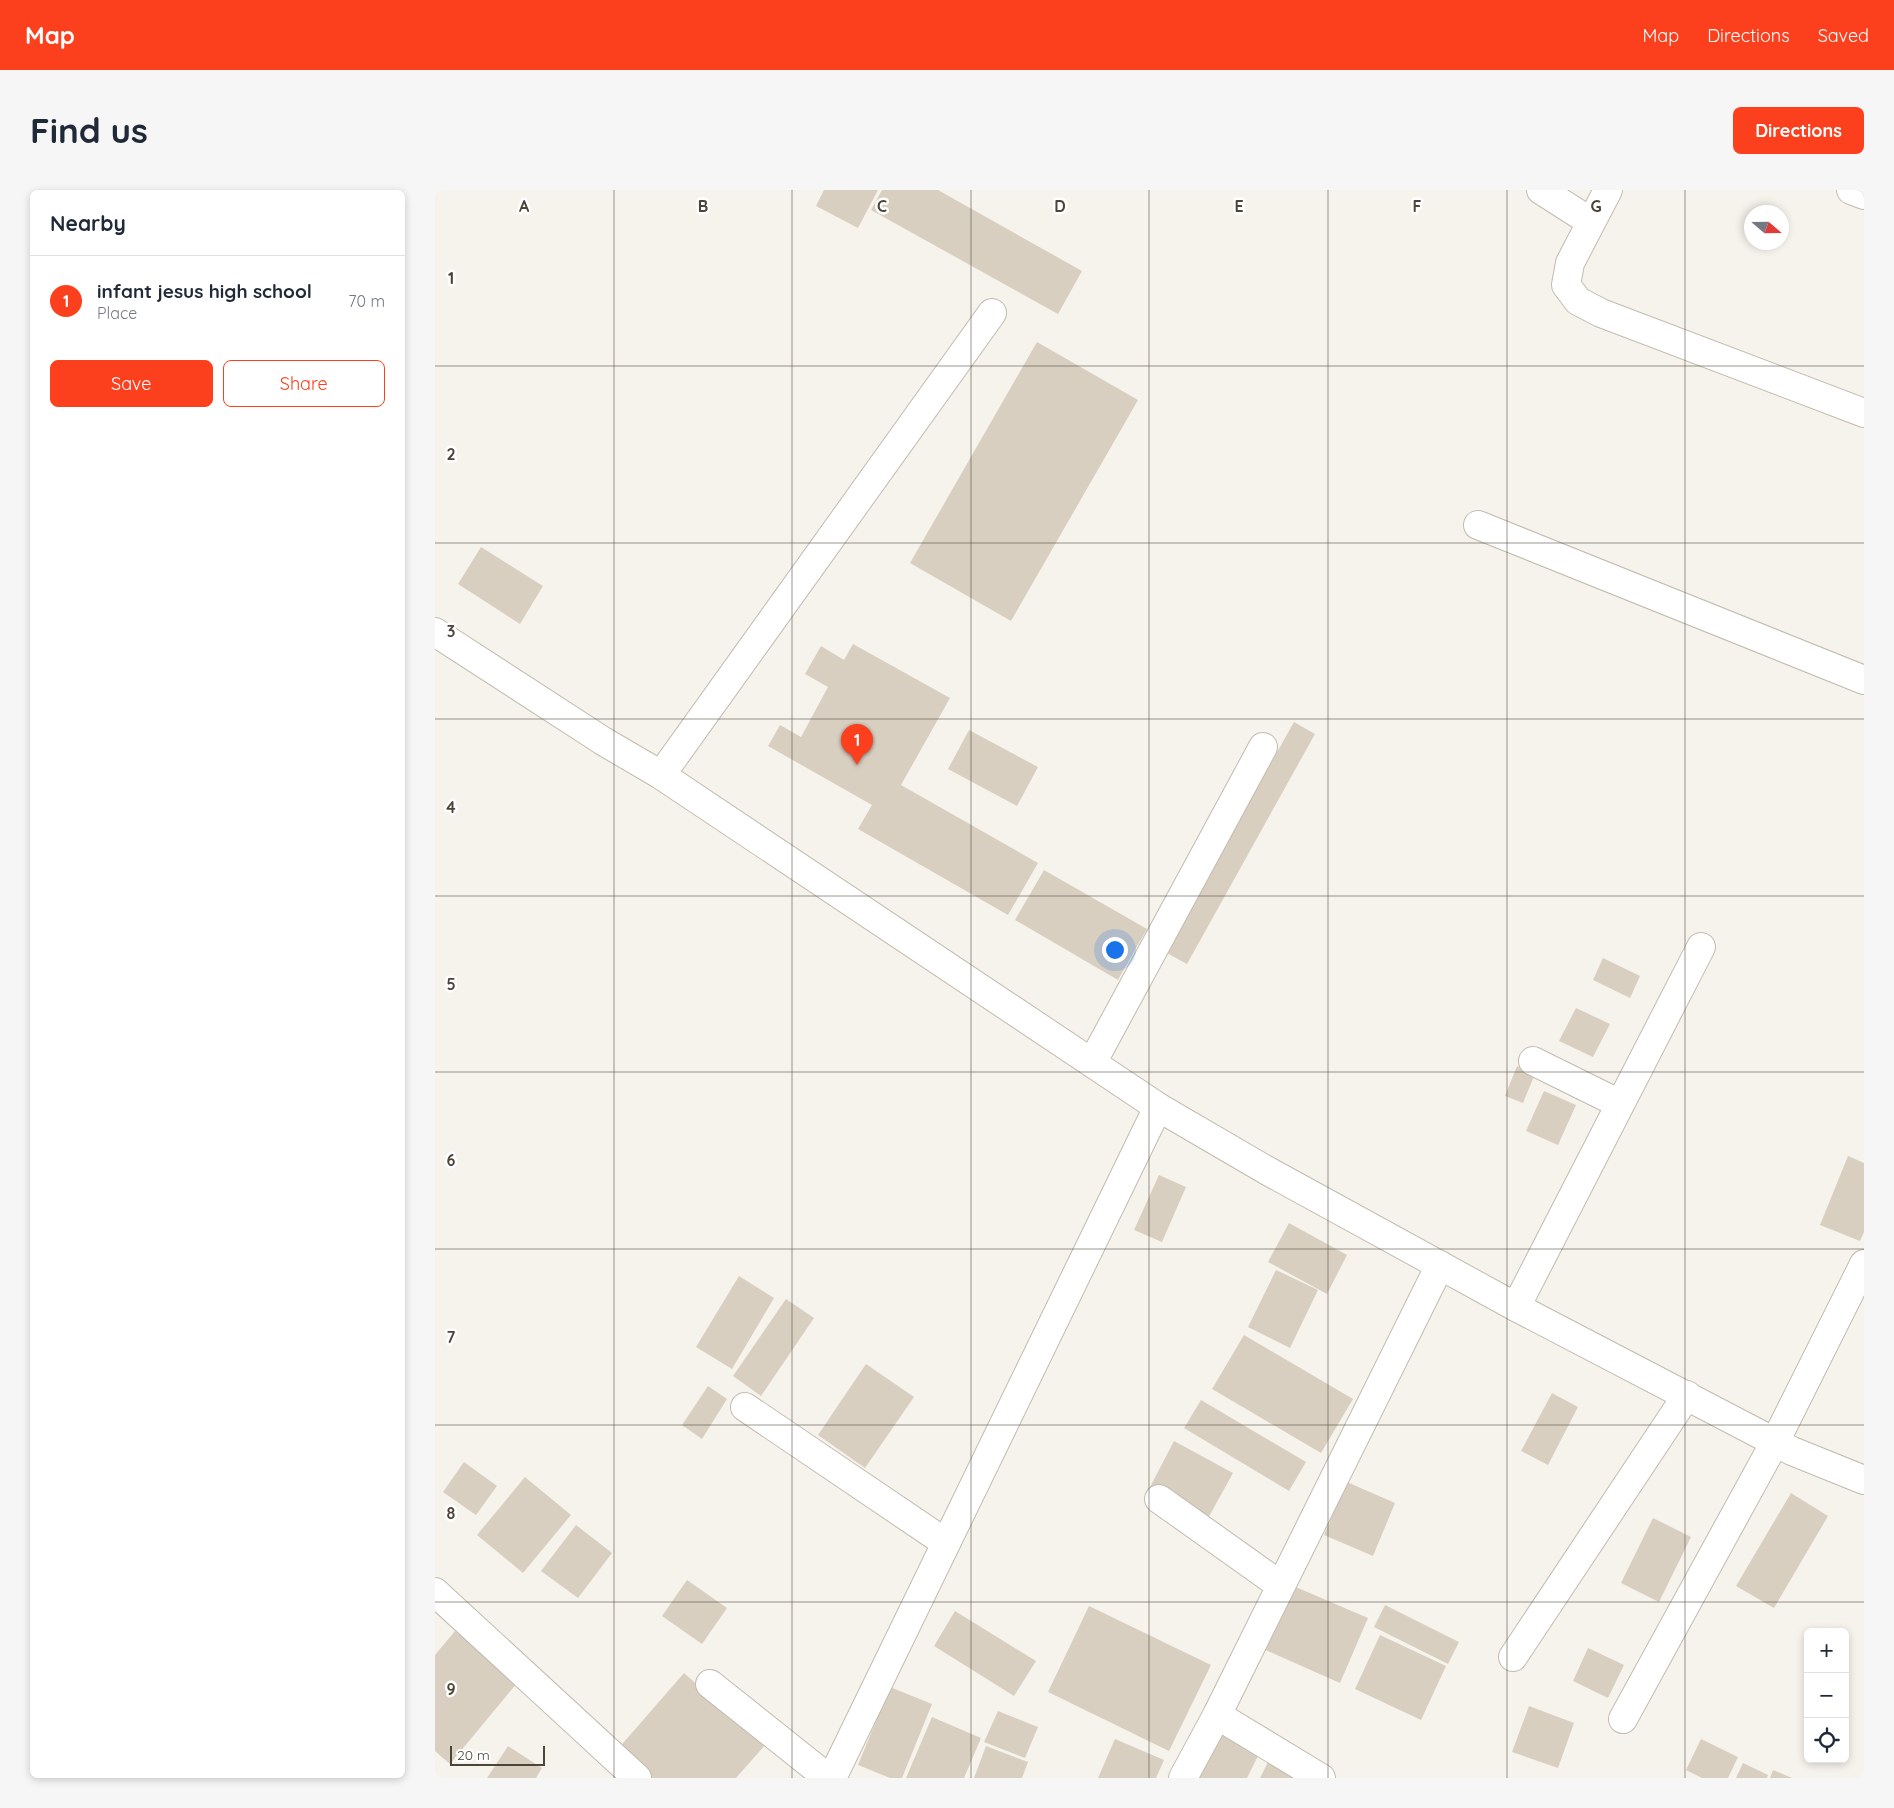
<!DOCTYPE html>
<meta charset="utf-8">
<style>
:root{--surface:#fff;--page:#f6f6f7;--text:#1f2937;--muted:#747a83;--line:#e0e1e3;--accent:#fc3f1d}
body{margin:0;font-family:Quicksand,sans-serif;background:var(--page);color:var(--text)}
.controls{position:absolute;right:15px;bottom:15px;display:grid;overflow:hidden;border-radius:8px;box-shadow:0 2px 8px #0003}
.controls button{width:45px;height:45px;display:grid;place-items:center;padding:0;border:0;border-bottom:1px solid var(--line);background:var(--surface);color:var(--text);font:25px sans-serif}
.compass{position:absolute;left:1309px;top:15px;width:45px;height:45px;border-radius:50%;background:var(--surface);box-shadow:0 2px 8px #0003;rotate:110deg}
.scale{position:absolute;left:15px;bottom:12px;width:95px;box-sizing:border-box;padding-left:5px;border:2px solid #4b4439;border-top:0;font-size:14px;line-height:18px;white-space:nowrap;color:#4b4439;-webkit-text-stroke:4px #fff;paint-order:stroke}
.you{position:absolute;left:679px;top:759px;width:18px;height:18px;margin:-12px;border:4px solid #fff;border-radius:50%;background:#1a73e8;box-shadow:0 0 0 8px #1a73e833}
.badge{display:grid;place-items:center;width:32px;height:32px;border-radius:50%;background:var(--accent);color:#fff;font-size:16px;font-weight:700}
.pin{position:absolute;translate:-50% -41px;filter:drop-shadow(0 1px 2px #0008)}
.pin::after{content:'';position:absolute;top:26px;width:18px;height:15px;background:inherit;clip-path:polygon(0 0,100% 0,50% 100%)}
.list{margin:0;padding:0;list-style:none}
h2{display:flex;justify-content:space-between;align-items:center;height:65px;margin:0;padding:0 20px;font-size:21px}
h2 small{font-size:16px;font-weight:400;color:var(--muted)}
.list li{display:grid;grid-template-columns:32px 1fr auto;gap:15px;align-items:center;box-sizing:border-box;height:90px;padding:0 20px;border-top:1px solid var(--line)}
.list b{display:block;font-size:19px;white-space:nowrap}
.list p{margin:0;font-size:16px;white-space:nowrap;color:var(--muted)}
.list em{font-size:16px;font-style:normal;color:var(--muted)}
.actions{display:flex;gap:10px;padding:15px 20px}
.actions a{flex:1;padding:11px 0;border:1px solid var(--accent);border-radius:8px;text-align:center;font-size:18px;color:var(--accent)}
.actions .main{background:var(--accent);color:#fff}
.icon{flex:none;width:28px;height:28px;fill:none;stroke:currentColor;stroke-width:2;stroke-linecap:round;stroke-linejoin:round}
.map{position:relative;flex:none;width:1429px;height:1588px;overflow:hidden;border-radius:8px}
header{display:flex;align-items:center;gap:30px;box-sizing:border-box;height:70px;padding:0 25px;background:var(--accent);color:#fff}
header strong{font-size:24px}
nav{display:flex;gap:28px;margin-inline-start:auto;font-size:18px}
.intro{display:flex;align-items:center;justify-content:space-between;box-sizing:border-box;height:120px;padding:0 30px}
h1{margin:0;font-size:35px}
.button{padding:12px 22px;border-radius:8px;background:var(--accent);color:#fff;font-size:18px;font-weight:700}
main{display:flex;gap:30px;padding:0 30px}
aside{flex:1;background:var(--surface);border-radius:8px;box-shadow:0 2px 8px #0003}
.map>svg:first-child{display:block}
</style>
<header>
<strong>Map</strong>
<nav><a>Map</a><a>Directions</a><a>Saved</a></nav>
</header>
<div class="intro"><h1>Find us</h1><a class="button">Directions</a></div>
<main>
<aside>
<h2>Nearby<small></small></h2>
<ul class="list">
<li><span class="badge">1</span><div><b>infant jesus high school</b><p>Place</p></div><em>70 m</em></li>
</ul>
<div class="actions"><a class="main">Save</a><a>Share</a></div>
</aside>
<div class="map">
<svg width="1429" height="1588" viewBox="0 0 1429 1588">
<rect width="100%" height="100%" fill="#f6f3ec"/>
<g fill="#d8cfc1">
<path d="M389 0H443L423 38 381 16Z"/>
<path d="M447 0H503L647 81 623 124 436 20Z"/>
<path d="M602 152 703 210 576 431 475 373Z"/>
<path d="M46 357 108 396 85 434 23 394Z"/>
<path d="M418 454 515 508 466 595 603 673 573 725 423 639 437 615 333 556 345 535 366 547 393 497 370 484 386 456 409 470Z"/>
<path d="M859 532 880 544 752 774 730 762Z"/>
<path d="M534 540 603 577 582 616 513 579Z"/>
<path d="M609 680 712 739 683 790 580 730Z"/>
<path d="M1168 768 1205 786 1195 808 1158 790Z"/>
<path d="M1141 818 1175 834 1158 867 1124 851Z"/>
<path d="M1082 876 1100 884 1088 913 1070 906Z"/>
<path d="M1109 901 1141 915 1123 955 1091 941Z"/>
<path d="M1413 966 1429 973V1042L1425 1051 1385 1035Z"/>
<path d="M724 985 751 997 727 1052 699 1040Z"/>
<path d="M854 1033 912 1065 892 1104 833 1072Z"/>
<path d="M841 1080 883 1100 855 1158 813 1137Z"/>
<path d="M304 1086 339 1108 297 1179 261 1157Z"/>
<path d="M351 1109 379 1128 326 1206 298 1186Z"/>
<path d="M809 1145 918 1209 886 1263 777 1199Z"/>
<path d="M431 1174 479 1207 430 1278 383 1245Z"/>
<path d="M273 1196 292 1209 267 1249 247 1235Z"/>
<path d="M1117 1203 1143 1217 1113 1275 1086 1261Z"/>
<path d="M766 1210 871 1272 854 1301 749 1238Z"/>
<path d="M739 1251 798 1283 772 1330 714 1299Z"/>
<path d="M29 1272 62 1296 41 1325 8 1302Z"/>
<path d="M90 1287 136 1325 88 1383 42 1345Z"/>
<path d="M912 1292 960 1313 938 1366 889 1345Z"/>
<path d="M1356 1303 1393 1326 1339 1418 1301 1396Z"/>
<path d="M1218 1328 1256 1347 1224 1412 1186 1393Z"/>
<path d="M141 1335 177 1363 143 1408 106 1381Z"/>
<path d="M252 1390 292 1418 267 1454 227 1426Z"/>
<path d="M856 1395 933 1428 905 1493 828 1459Z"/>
<path d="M950 1415 1024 1452 1013 1474 939 1437Z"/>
<path d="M654 1416 776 1475 734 1561 613 1502Z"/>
<path d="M520 1421 601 1471 579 1506 499 1456Z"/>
<path d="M20 1441 82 1493 15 1574 0 1561V1465Z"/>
<path d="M945 1445 1011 1476 986 1530 920 1499Z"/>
<path d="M1153 1458 1189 1475 1173 1508 1138 1491Z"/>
<path d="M249 1483 330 1555 301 1588H214L182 1560Z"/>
<path d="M455 1497 497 1514 467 1588H455L423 1575Z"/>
<path d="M1094 1516 1139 1533 1123 1578 1077 1562Z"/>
<path d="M563 1521 603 1537 590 1568 549 1552Z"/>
<path d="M497 1527 546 1548 529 1588H471Z"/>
<path d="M789 1529 831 1550 812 1588H760Z"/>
<path d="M680 1549 729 1570 721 1588H663Z"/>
<path d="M1266 1549 1303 1567 1293 1588H1267L1251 1580Z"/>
<path d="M73 1556 107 1578 101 1588H52Z"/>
<path d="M551 1556 593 1572 587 1588H539Z"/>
<path d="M837 1564 862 1588H825Z"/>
<path d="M1308 1573 1333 1585 1332 1588H1301Z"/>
<path d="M1338 1580 1357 1588H1335Z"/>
</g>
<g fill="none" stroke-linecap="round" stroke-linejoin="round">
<defs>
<g id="minor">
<path d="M1106 0 1156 32"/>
<path d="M1173 0 1135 73 1131 95 1143 111 1166 123 1429 223"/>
<path d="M1416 0 1429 5"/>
<path d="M1043 335 1429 490"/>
<path d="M0 442 168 551 226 585 723 917 831 980 1081 1117 1357 1261 1429 1290"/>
<path d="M226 585 557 123"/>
<path d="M1098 871 1185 914"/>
<path d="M657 873 828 557"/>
<path d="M1081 1117 1266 757"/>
<path d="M310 1217 511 1353"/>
<path d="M724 1309 845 1395"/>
<path d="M0 1402 202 1588"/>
<path d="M1078 1467 1252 1205"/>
<path d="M275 1494 393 1588"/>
<path d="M782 1525 886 1588"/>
<path d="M1188 1529 1340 1252 1429 1074"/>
<path d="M397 1588 723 917"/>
<path d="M748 1588 782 1525 1005 1075"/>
</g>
</defs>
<use href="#minor" stroke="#c2bbae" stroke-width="30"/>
<use href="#minor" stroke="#fff" stroke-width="28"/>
</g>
<path fill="none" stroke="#4b4439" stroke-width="1" stroke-opacity="0.55" d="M179 0V1588M357 0V1588M536 0V1588M714 0V1588M893 0V1588M1072 0V1588M1250 0V1588M0 176H1429M0 353H1429M0 529H1429M0 706H1429M0 882H1429M0 1059H1429M0 1235H1429M0 1412H1429"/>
<g font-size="16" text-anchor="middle" font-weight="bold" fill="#4b4439" stroke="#fff" stroke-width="5" stroke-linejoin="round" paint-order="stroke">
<text x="89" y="22">A</text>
<text x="268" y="22">B</text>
<text x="447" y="22">C</text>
<text x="625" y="22">D</text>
<text x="804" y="22">E</text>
<text x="982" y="22">F</text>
<text x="1161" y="22">G</text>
<text x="16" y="94">1</text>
<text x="16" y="270">2</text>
<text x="16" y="447">3</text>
<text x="16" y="623">4</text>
<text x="16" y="800">5</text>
<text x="16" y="976">6</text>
<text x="16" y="1153">7</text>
<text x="16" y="1329">8</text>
<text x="16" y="1505">9</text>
</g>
</svg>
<div class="controls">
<button>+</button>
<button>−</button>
<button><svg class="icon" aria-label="locate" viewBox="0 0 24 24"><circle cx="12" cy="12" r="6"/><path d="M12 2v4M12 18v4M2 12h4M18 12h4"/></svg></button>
</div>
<svg class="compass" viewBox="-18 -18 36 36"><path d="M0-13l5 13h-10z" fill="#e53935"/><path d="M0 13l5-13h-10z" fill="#747a83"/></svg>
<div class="scale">20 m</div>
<div class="you"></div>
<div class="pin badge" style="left:422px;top:575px">1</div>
</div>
</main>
